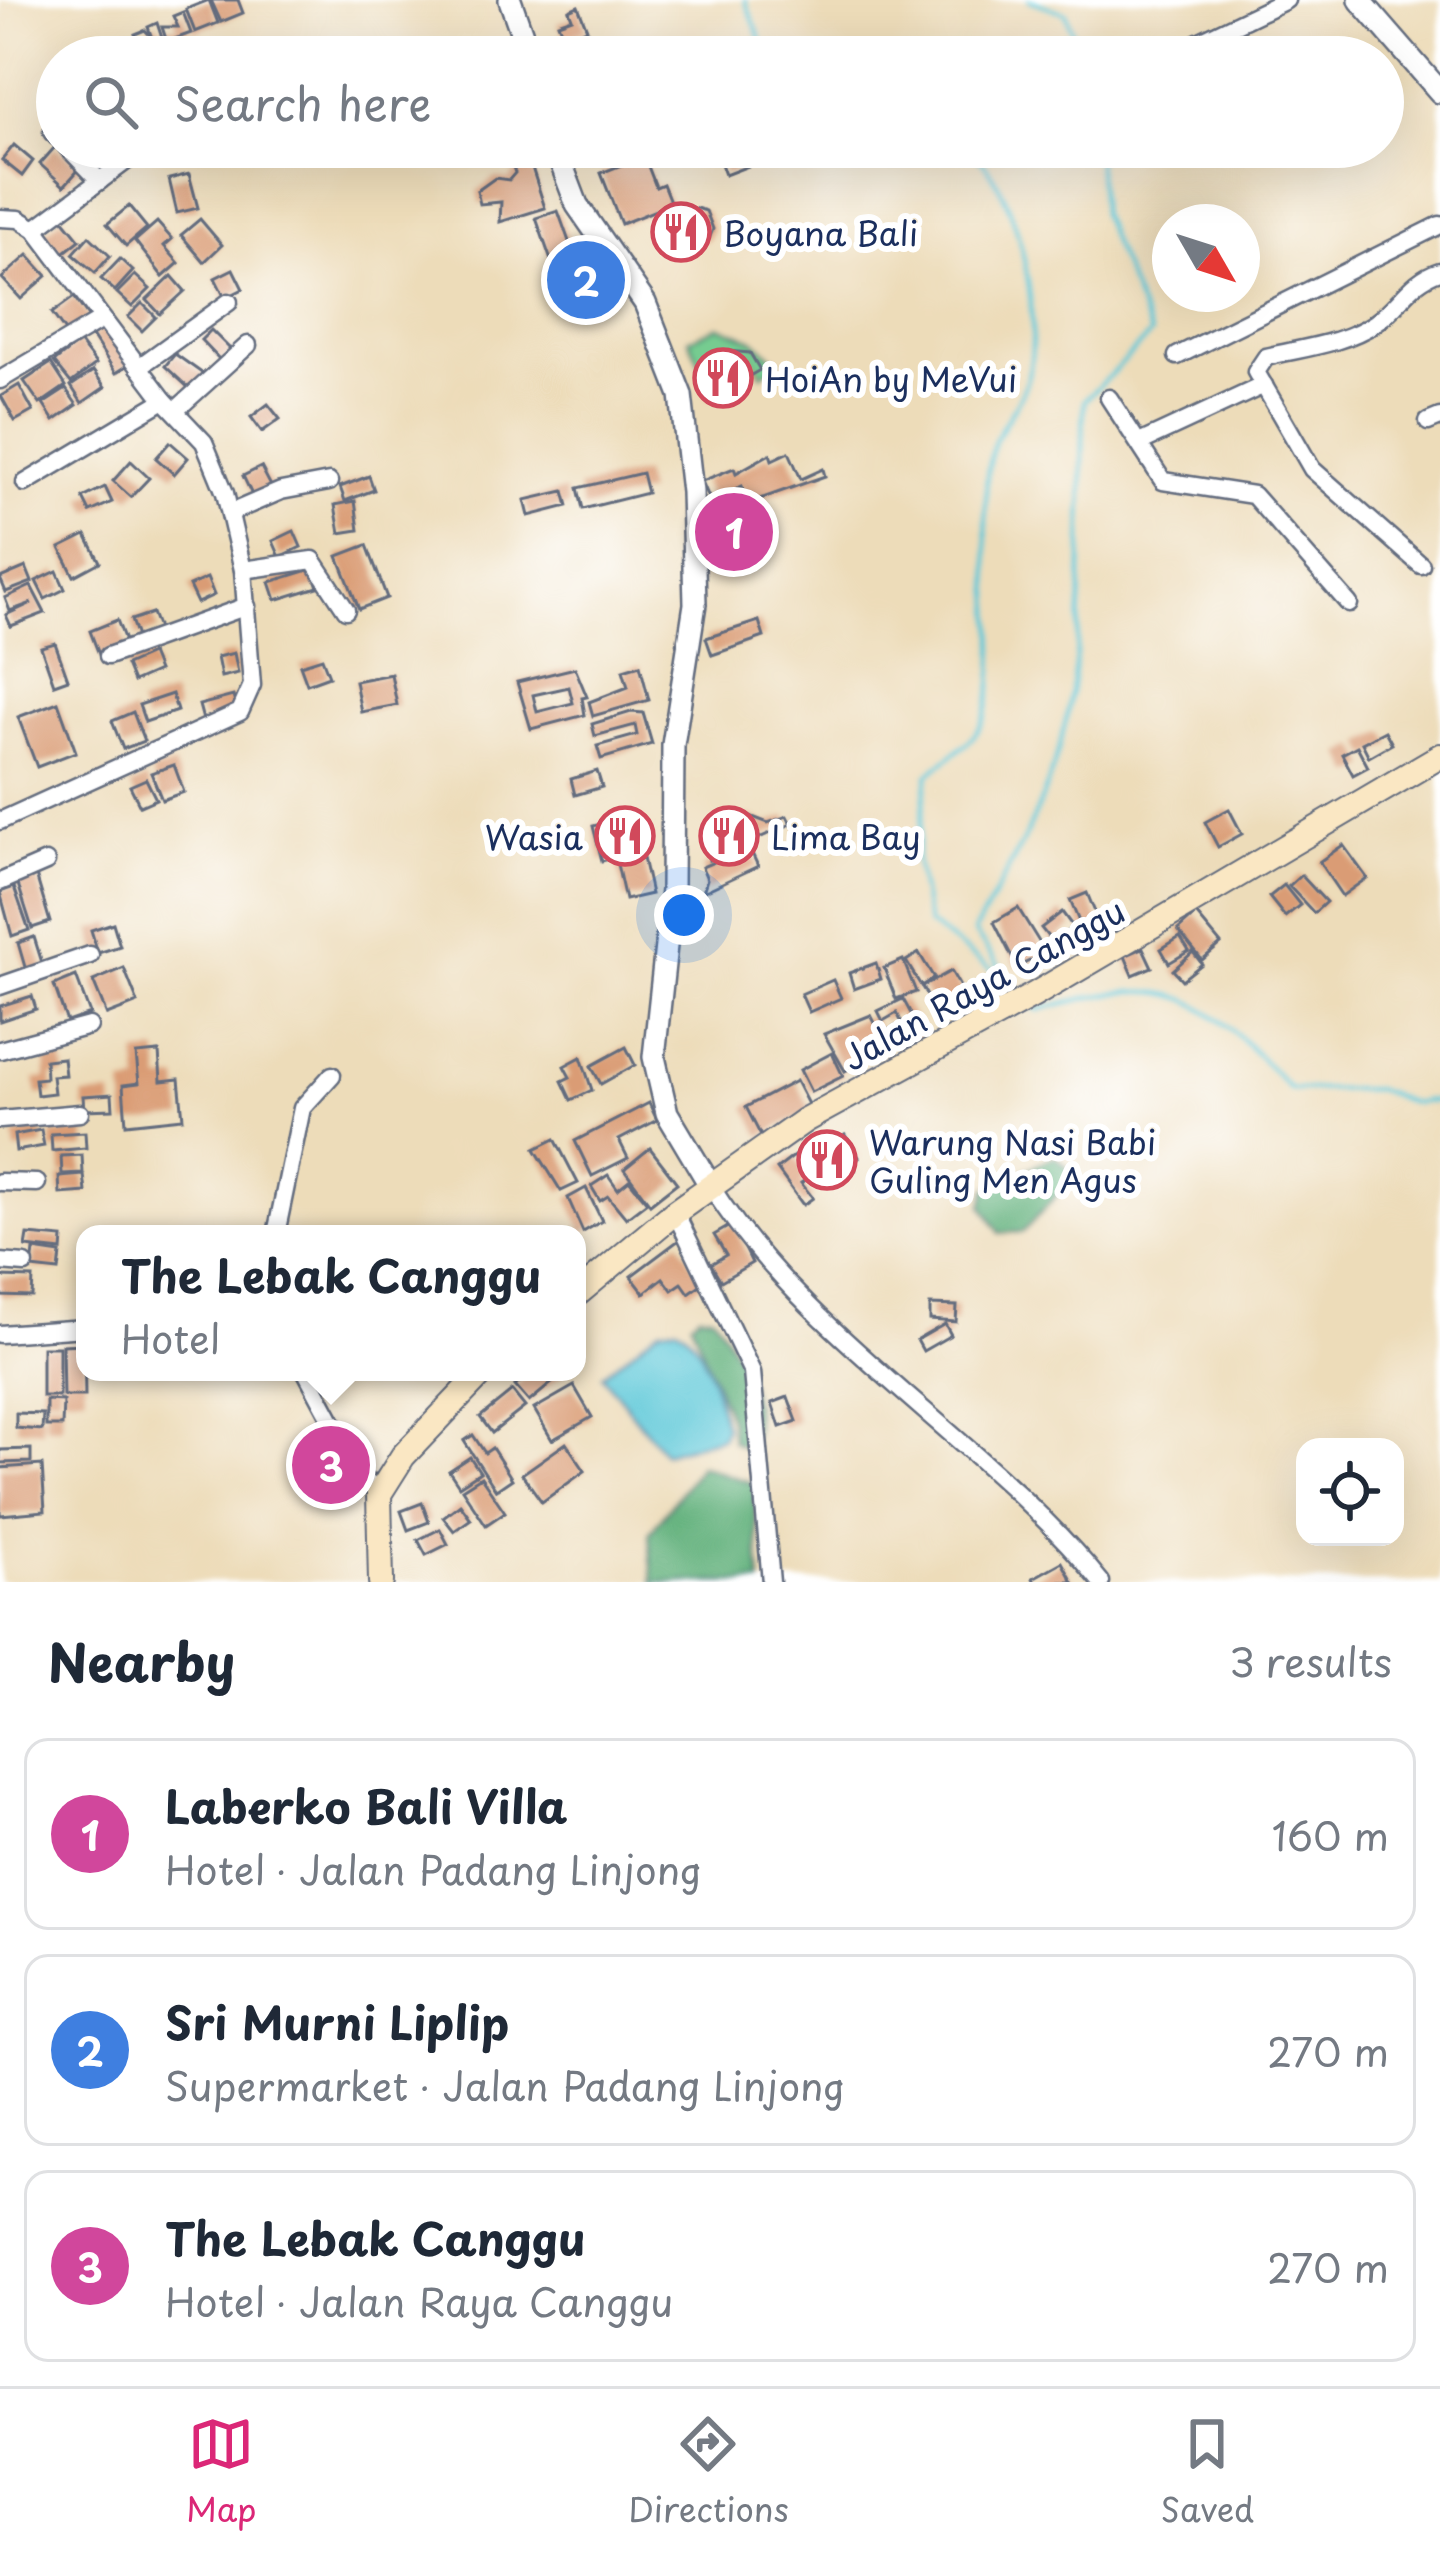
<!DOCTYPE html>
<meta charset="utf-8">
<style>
:root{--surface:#fff;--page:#f6f6f7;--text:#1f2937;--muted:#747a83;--line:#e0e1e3;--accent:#db2777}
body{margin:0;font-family:"Playpen Sans",sans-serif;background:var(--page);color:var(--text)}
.controls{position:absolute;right:36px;bottom:36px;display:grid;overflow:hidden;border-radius:24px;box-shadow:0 12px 48px #0002}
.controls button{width:108px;height:108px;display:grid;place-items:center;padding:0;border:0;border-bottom:3px solid var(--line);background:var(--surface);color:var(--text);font:60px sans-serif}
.compass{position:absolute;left:1152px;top:204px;width:108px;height:108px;border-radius:50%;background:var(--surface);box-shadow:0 12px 48px #0002;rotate:129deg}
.you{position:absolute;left:684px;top:915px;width:42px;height:42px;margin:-30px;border:9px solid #fff;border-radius:50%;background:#1a73e8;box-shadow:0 0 0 18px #1a73e833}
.badge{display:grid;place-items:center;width:78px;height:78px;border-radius:50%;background:var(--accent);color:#fff;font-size:39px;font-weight:700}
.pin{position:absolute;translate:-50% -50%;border:6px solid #fff;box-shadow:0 3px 12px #0006}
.popup{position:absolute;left:76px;top:1225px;width:510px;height:156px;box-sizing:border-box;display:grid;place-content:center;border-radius:24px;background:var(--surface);filter:drop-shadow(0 3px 9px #0005);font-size:39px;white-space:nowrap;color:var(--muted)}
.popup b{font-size:45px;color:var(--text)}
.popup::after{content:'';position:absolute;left:50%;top:100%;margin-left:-24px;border:24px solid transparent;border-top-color:var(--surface)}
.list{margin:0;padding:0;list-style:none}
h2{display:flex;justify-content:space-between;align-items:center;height:156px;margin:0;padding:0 48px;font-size:51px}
h2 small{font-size:39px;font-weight:400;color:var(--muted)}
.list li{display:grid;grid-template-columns:78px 1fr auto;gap:36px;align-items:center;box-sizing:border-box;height:192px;margin:0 24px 24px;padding:0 24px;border:3px solid var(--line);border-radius:24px}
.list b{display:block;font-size:45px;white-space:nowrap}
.list p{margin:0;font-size:39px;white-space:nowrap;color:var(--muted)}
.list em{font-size:39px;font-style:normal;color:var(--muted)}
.icon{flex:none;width:66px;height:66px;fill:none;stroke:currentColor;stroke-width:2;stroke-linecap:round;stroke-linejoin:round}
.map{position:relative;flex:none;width:1440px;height:1582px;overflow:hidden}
.search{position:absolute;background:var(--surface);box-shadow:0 12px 48px #0002;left:36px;right:36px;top:36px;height:132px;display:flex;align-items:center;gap:30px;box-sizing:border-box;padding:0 42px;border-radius:66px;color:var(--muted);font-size:45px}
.sheet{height:804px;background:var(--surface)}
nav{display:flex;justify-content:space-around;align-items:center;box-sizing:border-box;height:168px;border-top:3px solid var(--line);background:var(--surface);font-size:33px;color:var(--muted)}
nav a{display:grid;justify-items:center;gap:6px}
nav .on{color:var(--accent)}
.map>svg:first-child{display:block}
</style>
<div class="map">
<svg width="1440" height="1582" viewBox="0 0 1440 1582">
<rect width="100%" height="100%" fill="#fff"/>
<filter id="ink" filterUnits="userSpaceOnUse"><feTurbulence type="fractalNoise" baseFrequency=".00833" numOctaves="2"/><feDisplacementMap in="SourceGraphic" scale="24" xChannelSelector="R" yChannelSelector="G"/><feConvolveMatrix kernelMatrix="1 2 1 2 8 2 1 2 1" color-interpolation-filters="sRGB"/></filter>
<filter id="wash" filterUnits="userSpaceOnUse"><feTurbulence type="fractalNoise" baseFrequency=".004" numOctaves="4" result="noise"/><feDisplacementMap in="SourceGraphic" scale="48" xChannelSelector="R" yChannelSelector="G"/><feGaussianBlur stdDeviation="2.7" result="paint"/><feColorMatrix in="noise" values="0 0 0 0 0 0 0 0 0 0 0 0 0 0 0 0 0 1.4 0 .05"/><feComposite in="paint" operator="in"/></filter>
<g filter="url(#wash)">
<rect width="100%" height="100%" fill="#eddcb9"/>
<path fill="#76cc90" stroke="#487e77" stroke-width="3" d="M719 326 754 340 779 362 762 374 750 353 727 351 700 363 689 339Z"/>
<g fill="#60b07a" stroke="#3e706c" stroke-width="3">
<path d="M1055 1156 1075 1175 1023 1232 1000 1233 983 1206 987 1189Z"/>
<path d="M699 1314 713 1315C736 1351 769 1407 748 1450L732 1441 730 1421 691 1321Z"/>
<path d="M700 1466 753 1483 761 1582H653L649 1534Z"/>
</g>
<path fill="#5dc8d8" stroke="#3c7c9b" stroke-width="3" d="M677 1326C708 1344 716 1396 725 1428L721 1437 664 1453 602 1375 660 1328Z"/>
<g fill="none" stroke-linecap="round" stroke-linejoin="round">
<g stroke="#5dc8d8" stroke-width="4.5">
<path d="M745 0 768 57"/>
<path d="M1029 0 1066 13 1081 57"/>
<path d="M962 147C1019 171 1041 316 1029 371 1023 401 1003 419 994 444 988 460 986 482 986 499 983 569 1006 649 985 717 976 743 947 756 928 775L916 860 928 924 1003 978"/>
<path d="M1021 995 974 932C1008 871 1044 809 1061 740 1089 633 1080 511 1084 401L1151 334 1101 215 1096 147"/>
<path d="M1034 1006 1038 1010C1177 972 1196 989 1291 1090L1376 1089 1412 1103 1440 1100"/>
</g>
</g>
<g id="blocks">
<g fill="#da9c75" fill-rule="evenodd">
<path d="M209 0 218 23 195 32 186 9Z"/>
<path d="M211 0H238L243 13 221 22Z"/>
<path d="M578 6 587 29 564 38 558 23 572 18 569 10Z"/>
<path d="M183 12 191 33 167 42 162 27H178L173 16Z"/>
<path d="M157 23 163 41 141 49 135 34 145 30 152 38 148 27Z"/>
<path d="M587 31 595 52 570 57 564 40Z"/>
<path d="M14 145 33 161 22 176 2 160Z"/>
<path d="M55 147 82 166 64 186 40 164Z"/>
<path d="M715 147H725L728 154 748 147H797L725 175Z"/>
<path d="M527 152 545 208 500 222 501 202 480 204 477 191 495 178 509 180 515 173 510 158Z"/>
<path d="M644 156 656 187 663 184 671 204 621 224 601 173Z"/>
<path d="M189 174 198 208 177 213 169 179Z"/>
<path d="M129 206 147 228 126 246 107 224Z"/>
<path d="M696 208 706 211 713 229 709 239 670 255 660 250 654 233 657 223Z"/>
<path d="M558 211 576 261 554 269 536 218Z"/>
<path d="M62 218 80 240 61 255 44 234Z"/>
<path d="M200 219 222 245 204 262 181 235Z"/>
<path d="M157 222 172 239 164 246 179 263 163 277 135 241Z"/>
<path d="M89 236 110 256 95 273 73 254Z"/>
<path d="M28 255 47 276 21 299 2 278Z"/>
<path d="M120 259 133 271 115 291 101 279Z"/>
<path d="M593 266 600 287 575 295 568 274Z"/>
<path d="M233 269 243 289 225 298 215 278Z"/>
<path d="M135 275 150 289 132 307 117 293Z"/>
<path d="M172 276 185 291 160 314 147 300Z"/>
<path d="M74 297 89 318 67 334 52 313Z"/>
<path d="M142 303 156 317 142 331 128 317Z"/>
<path d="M106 327 130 364 116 373 92 336Z"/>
<path d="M211 330 232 351 221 361 201 340Z"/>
<path d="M79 342 96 364 71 383 54 362Z"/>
<path d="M727 351 750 353 760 370 709 399 698 375 706 372 702 362Z"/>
<path d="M175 354 206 376 192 391 165 366Z"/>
<path d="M51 363 66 386 40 404 24 381Z"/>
<path d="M93 371 105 387 82 403 71 386Z"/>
<path d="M19 385 33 411 15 421 1 396Z"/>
<path d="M66 389 77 405 54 421 43 404Z"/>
<path d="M268 404 280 419 262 432 251 417Z"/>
<path d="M170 442 188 458 174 474 156 458Z"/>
<path d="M789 452 801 479 823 469 825 476 740 506 736 497 745 494 742 486 710 500 702 481 734 468 736 473 770 454 772 460Z"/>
<path d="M131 461 149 478 131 497 113 481Z"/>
<path d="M261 467 271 486 252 495 243 476Z"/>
<path d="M642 473 647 493 583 509 578 488Z"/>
<path d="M369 476 374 490 345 501 340 487Z"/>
<path d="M105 487 112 502 90 512 83 498Z"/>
<path d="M564 491 568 506 529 516 525 500Z"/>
<path d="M355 501 359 530 340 533 335 505Z"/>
<path d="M749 509 761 537 720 558 707 527Z"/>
<path d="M294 531 301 547 280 557 273 541Z"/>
<path d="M86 535 100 562 74 576 60 548Z"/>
<path d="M367 545 387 598 359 609 338 556Z"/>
<path d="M26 567 32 582 6 592 0 578Z"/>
<path d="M312 569 318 587 276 600 270 582Z"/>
<path d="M57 571 65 589 45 599 36 581Z"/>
<path d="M207 578 214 595 197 603 189 586Z"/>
<path d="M31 586 45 613 11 626 6 615 32 603 10 611 5 598Z"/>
<path d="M152 613 158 629 137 637 131 620Z"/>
<path d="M117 620 127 646 100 657 90 631Z"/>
<path d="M759 621 764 637 712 655 706 638Z"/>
<path d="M55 643 68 679 54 684 41 647Z"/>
<path d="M234 653 238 673 221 677 217 657Z"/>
<path d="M151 654 158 671 133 682 126 665Z"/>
<path d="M322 658 329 676 307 684 300 665Z"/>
<path d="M640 665 649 700 593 716 589 702 628 687 623 670Z"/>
<path d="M575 668 587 697 582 698 585 715 531 729 517 682ZM569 687 573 703 537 712 533 695Z"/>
<path d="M391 674 397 705 361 712 355 681Z"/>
<path d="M172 694 177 711 145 722 139 705Z"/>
<path d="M233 696 237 711 203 720 199 705Z"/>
<path d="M58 702 76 752 37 767 18 717Z"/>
<path d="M133 712 144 741 123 749 112 721Z"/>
<path d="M631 712 643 713 652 744 601 759 597 746 637 735 635 725 595 736 592 724Z"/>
<path d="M1385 731 1392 744 1369 757 1362 743Z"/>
<path d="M1357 746 1368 767 1353 775 1342 754Z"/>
<path d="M174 765 184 792 162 800 151 773Z"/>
<path d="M597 771 602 787 575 795 571 779Z"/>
<path d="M146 779 156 799 140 806 130 786Z"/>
<path d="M1229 809 1242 834 1218 847 1205 822Z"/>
<path d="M635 815 644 850 602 861 593 826Z"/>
<path d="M750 816 768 823 787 816 791 824 709 860 705 831Z"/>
<path d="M1343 845 1367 878 1342 896 1319 862Z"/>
<path d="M749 847 758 866 703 892 707 879 702 867Z"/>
<path d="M643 858 651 894 625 900 617 864Z"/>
<path d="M36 875 50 922 32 928 17 881Z"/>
<path d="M1301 875 1326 902 1314 913 1289 886Z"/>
<path d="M1284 885 1300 905 1285 917 1269 897Z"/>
<path d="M14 887 29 930 12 936 0 892Z"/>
<path d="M1087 893 1102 929 1085 936 1070 900Z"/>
<path d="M1018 908 1046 953 1017 967 994 922Z"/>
<path d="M1062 912 1073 927 1052 942 1041 928Z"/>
<path d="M1196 914 1221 944 1202 960 1178 930Z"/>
<path d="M113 923 120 946 98 953 91 930Z"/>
<path d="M34 937 44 969 27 974 18 943Z"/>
<path d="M1180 937 1189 951 1169 963 1161 949Z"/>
<path d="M1143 948 1152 967 1133 975 1125 956Z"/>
<path d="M1193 952 1202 964 1182 980 1173 970Z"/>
<path d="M919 953 934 978 921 986 906 961Z"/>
<path d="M903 960 916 992 896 999 884 968Z"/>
<path d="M876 963 881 979 854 989 849 973Z"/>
<path d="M124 968 138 1003 107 1015 93 981Z"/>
<path d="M951 971 971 1006 942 1022 922 987Z"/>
<path d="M76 976 90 1014 67 1022 54 985Z"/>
<path d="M833 980 841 998 809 1012 801 994Z"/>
<path d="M32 996 36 1009 0 1021V1006Z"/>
<path d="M903 999 922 1034 913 1046 897 1047 888 1030 902 1023 897 1013 883 1021 878 1011Z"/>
<path d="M871 1015 888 1048 845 1071 824 1034Z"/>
<path d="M626 1047 635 1065 601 1084 591 1066Z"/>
<path d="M159 1052 161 1081 179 1079 183 1118 126 1124 123 1085 139 1083 136 1054Z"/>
<path d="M832 1053 843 1076 811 1092 800 1070Z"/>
<path d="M581 1057 592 1090 571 1100 562 1081 570 1077 564 1066Z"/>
<path d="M63 1058 65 1075 52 1076 54 1093 37 1095 35 1079 46 1078 45 1060Z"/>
<path d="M796 1081 811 1110 761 1136 746 1107Z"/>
<path d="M112 1094 113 1109 84 1110 83 1096Z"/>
<path d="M649 1103 657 1120 619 1140 628 1158 592 1176 575 1141Z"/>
<path d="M41 1130 44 1146 16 1151 14 1135Z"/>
<path d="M85 1132 86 1148 52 1151 51 1134Z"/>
<path d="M845 1135 859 1157 850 1163 855 1170 820 1185 805 1163Z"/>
<path d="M555 1139 578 1183 561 1191 535 1149Z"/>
<path d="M650 1148 677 1183 650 1204 624 1169Z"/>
<path d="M82 1155 83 1173 62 1174 61 1156Z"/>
<path d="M794 1156 809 1177 801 1183 813 1198 803 1205 777 1169Z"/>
<path d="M84 1175 86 1192 60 1194 59 1177Z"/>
<path d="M608 1175 618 1189 629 1180 647 1202 626 1218 608 1196 600 1201 591 1186Z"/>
<path d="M586 1188 602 1221 583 1232 568 1198Z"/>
<path d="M733 1224 752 1263 721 1281 711 1264 726 1255 714 1235Z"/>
<path d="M28 1235 63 1238 62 1251 26 1247Z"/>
<path d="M679 1240 703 1283 689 1293 682 1283 672 1290 663 1278 644 1293 631 1276Z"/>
<path d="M34 1250 61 1254 59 1271 32 1268Z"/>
<path d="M0 1277 33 1278 32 1297 0 1296Z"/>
<path d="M930 1305 957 1306 956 1322 930 1320Z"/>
<path d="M945 1324 951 1335 923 1351 917 1340Z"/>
<path d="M84 1344 85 1396H63L62 1345Z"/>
<rect x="42" y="1347" width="17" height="49"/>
<path d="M532 1372H565L529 1402 515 1386Z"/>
<path d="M574 1386 592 1417 552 1440 534 1409Z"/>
<path d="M512 1391 525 1407 492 1433 480 1417Z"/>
<path d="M788 1397 797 1421 780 1427 772 1403Z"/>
<path d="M46 1400 63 1401 62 1426H46Z"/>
<path d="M16 1413 43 1414 42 1430 16 1428Z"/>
<path d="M473 1435 485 1453 492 1448 512 1479 496 1490 464 1441Z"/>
<path d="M566 1443 585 1471 542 1502 522 1474Z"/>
<path d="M31 1449V1462L0 1463V1450Z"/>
<path d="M470 1457 480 1472 459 1486 449 1471Z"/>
<path d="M42 1465 45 1511 0 1515V1468Z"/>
<path d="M481 1477 505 1512 486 1525 462 1489Z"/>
<path d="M422 1503 429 1522 408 1530 401 1511Z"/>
<path d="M460 1504 471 1519 454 1531 443 1517Z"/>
<path d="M440 1529 448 1544 426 1555 418 1540Z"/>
<path d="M1062 1562 1073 1582H1035L1033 1578Z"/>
</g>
</g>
</g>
<g filter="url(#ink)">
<use href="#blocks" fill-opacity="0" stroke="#646c7e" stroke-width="3"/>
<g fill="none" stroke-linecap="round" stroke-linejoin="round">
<defs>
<g id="minor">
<path d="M1167 57 1286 0"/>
<path d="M52 132 57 137"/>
<path d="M67 147 100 181"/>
<path d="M0 218 19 219 35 229 164 400 204 442 225 493 243 570 252 685 240 712 0 821"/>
<path d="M35 229 145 147"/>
<path d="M1177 356 1440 225"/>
<path d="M139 367 229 302"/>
<path d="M0 380 101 320"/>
<path d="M1109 398 1163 481 1253 495 1349 604"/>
<path d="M176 410 248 345"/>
<path d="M1428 422 1440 417"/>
<path d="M1139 443 1264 385"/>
<path d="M25 483 164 400"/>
<path d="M230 513 281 491 329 482"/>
<path d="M1421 565 1312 469 1256 372 1266 357C1301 348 1344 344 1375 323 1400 306 1410 280 1440 271"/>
<path d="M243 570 313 560 346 610"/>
<path d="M108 656 247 606"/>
<path d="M0 882 46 862"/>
<path d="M0 986 90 955"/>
<path d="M0 1050 89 1026"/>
<path d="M0 1120 80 1113"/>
<path d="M0 1182 37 1183"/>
<path d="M710 1185C807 1340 986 1440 1101 1582"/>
<path d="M675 1212 752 1372 771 1582"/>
<path d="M276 1234 302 1108 332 1075"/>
<path d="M0 1262 25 1264"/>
<path d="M0 1334 85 1328"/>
<path d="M306 1372 363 1478 379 1494"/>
</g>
<g id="tertiary">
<path d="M510 0 530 57"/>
<path d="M1360 0 1440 92"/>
<path d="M555 147 577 205 645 303 681 395 692 492 695 604 673 745 672 890 654 1057 667 1113 710 1185"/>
</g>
<g id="secondary">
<path d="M577 1294 675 1212 805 1120 1034 995 1440 756"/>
<path d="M381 1582 379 1494 403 1456 483 1372"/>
</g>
</defs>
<use href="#minor" stroke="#646c7e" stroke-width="21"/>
<use href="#tertiary" stroke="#646c7e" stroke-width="26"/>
<use href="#secondary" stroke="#646c7e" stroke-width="28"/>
<use href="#minor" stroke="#fff" stroke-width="16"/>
<use href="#tertiary" stroke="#fff" stroke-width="21"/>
<use href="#secondary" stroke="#fae7c3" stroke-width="24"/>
</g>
</g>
<defs>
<symbol id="restaurant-ring" viewBox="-11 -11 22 22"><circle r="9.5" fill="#fff" stroke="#d1495b" stroke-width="1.5"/><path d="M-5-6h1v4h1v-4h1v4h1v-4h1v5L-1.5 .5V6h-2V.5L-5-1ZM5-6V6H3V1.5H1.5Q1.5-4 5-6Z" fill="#d1495b"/></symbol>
</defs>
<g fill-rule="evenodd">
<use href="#restaurant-ring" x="648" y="199" width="66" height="66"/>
<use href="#restaurant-ring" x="690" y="345" width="66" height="66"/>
<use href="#restaurant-ring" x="592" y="803" width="66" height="66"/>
<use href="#restaurant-ring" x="696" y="803" width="66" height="66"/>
<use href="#restaurant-ring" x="794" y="1127" width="66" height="66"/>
</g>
<g text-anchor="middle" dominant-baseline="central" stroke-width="12" stroke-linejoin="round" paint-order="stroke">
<g font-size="33" fill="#1b2f5e" stroke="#fff" text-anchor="start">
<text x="723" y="232">Boyana Bali</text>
<text x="765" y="378">HoiAn by MeVui</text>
<text x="583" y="836" text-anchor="end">Wasia</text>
<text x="771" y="836">Lima Bay</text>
<text x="869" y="1141">Warung Nasi Babi<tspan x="869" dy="38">Guling Men Agus</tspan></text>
</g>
<g font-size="33" fill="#1b2f5e" stroke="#fff">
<text transform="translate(983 983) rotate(-29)">Jalan Raya Canggu</text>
</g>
</g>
</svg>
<div class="controls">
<button><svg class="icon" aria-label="locate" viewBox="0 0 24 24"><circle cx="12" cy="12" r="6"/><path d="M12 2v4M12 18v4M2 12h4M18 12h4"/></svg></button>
</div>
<svg class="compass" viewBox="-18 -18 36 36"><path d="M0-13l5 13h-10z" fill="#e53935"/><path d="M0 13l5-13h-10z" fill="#747a83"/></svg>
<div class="you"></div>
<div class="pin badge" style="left:734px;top:532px;background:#d1479c">1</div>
<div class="pin badge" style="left:586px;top:280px;background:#3f7fe0">2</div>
<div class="pin badge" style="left:331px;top:1465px;background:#d1479c">3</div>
<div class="popup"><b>The Lebak Canggu</b>Hotel</div>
<div class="search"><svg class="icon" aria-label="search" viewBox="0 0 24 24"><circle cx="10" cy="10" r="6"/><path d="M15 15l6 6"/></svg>Search here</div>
</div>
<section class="sheet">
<h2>Nearby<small>3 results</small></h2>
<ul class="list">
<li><span class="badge" style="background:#d1479c">1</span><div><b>Laberko Bali Villa</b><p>Hotel · Jalan Padang Linjong</p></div><em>160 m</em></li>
<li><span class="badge" style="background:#3f7fe0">2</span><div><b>Sri Murni Liplip</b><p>Supermarket · Jalan Padang Linjong</p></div><em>270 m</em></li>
<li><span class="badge" style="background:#d1479c">3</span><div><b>The Lebak Canggu</b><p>Hotel · Jalan Raya Canggu</p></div><em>270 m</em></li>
</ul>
</section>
<nav>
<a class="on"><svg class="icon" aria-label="map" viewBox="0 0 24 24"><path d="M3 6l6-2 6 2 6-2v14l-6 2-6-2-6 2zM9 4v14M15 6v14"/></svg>Map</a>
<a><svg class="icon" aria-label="directions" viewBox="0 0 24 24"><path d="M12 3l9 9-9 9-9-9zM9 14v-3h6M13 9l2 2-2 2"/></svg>Directions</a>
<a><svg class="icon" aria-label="saved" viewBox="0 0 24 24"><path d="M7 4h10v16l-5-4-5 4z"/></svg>Saved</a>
</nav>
